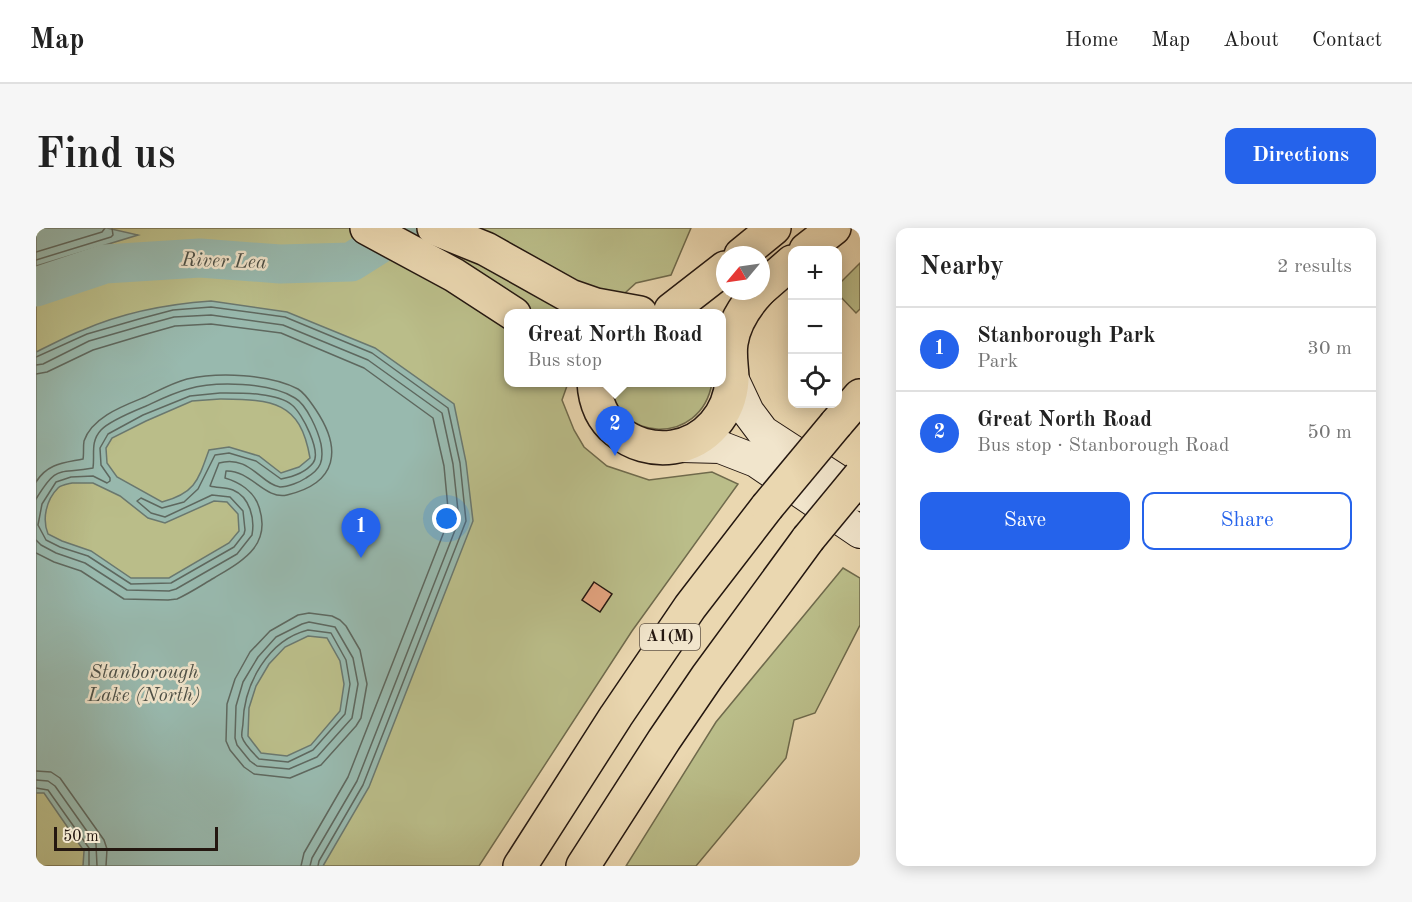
<!DOCTYPE html>
<meta charset="utf-8">
<style>
:root{--surface:#fff;--page:#f6f6f6;--text:#222;--muted:#767676;--line:#e0e0e0;--accent:#2563eb}
body{margin:0;font-family:"Old Standard TT",serif;background:var(--page);color:var(--text)}
.controls{position:absolute;right:18px;top:18px;display:grid;overflow:hidden;border-radius:12px;box-shadow:0 3px 15px #0003}
.controls button{width:54px;height:54px;display:grid;place-items:center;padding:0;border:0;border-bottom:2px solid var(--line);background:var(--surface);color:var(--text);font:30px sans-serif}
.compass{position:absolute;left:680px;top:18px;width:54px;height:54px;border-radius:50%;background:var(--surface);box-shadow:0 3px 15px #0003;rotate:241deg}
.scale{position:absolute;left:18px;bottom:15px;width:164px;box-sizing:border-box;padding-left:6px;border:3px solid #241710;border-top:0;font-size:16px;line-height:21px;white-space:nowrap;color:#241710;-webkit-text-stroke:4px #f1e5cc;paint-order:stroke}
.you{position:absolute;left:411px;top:291px;width:21px;height:21px;margin:-15px;border:4px solid #fff;border-radius:50%;background:#1a73e8;box-shadow:0 0 0 9px #1a73e833}
.badge{display:grid;place-items:center;width:39px;height:39px;border-radius:50%;background:var(--accent);color:#fff;font-size:20px;font-weight:700}
.pin{position:absolute;translate:-50% -50px;filter:drop-shadow(0 2px 3px #0008)}
.pin::after{content:'';position:absolute;top:32px;width:21px;height:18px;background:inherit;clip-path:polygon(0 0,100% 0,50% 100%)}
.popup{position:absolute;left:468px;top:81px;width:222px;height:78px;box-sizing:border-box;display:grid;place-content:center;border-radius:12px;background:var(--surface);filter:drop-shadow(0 2px 4px #0005);font-size:20px;white-space:nowrap;color:var(--muted)}
.popup b{font-size:22px;color:var(--text)}
.popup::after{content:'';position:absolute;left:50%;top:100%;margin-left:-12px;border:12px solid transparent;border-top-color:var(--surface)}
.list{margin:0;padding:0;list-style:none}
h2{display:flex;justify-content:space-between;align-items:center;height:78px;margin:0;padding:0 24px;font-size:26px}
h2 small{font-size:20px;font-weight:400;color:var(--muted)}
.list li{display:grid;grid-template-columns:39px 1fr auto;gap:18px;align-items:center;box-sizing:border-box;height:84px;padding:0 24px;border-top:2px solid var(--line)}
.list b{display:block;font-size:22px;white-space:nowrap}
.list p{margin:0;font-size:20px;white-space:nowrap;color:var(--muted)}
.list em{font-size:20px;font-style:normal;color:var(--muted)}
.actions{display:flex;gap:12px;padding:18px 24px}
.actions a{flex:1;padding:14px 0;border:2px solid var(--accent);border-radius:12px;text-align:center;font-size:21px;color:var(--accent)}
.actions .main{background:var(--accent);color:#fff}
.icon{flex:none;width:33px;height:33px;fill:none;stroke:currentColor;stroke-width:2;stroke-linecap:round;stroke-linejoin:round}
.map{position:relative;flex:none;width:824px;height:638px;overflow:hidden;border-radius:12px}
header{display:flex;align-items:center;gap:36px;box-sizing:border-box;height:84px;padding:0 30px;background:var(--surface);border-bottom:2px solid var(--line)}
header strong{font-size:28px}
nav{display:flex;gap:33px;margin-inline-start:auto;font-size:21px}
.intro{display:flex;align-items:center;justify-content:space-between;box-sizing:border-box;height:144px;padding:0 36px}
h1{margin:0;font-size:42px}
.button{padding:15px 27px;border-radius:12px;background:var(--accent);color:#fff;font-size:21px;font-weight:700}
main{display:flex;gap:36px;padding:0 36px}
aside{flex:1;background:var(--surface);border-radius:12px;box-shadow:0 3px 15px #0003}
.map>svg:first-child{display:block}
</style>
<header>
<strong>Map</strong>
<nav><a>Home</a><a>Map</a><a>About</a><a>Contact</a></nav>
</header>
<div class="intro"><h1>Find us</h1><a class="button">Directions</a></div>
<main>
<div class="map">
<svg width="824" height="638" viewBox="0 0 824 638">
<rect width="100%" height="100%" fill="#ead7b0"/>
<filter id="stains"><feTurbulence type="fractalNoise" baseFrequency=".00333" numOctaves="4"/><feColorMatrix values="0 0 0 0 .2 0 0 0 0 .09 0 0 0 0 .02 0 0 0 .5 -.17"/></filter>
<radialGradient id="worn" r=".72"><stop offset=".6" stop-color="#630" stop-opacity="0"/><stop offset="1" stop-color="#630" stop-opacity=".3"/></radialGradient>
<g fill="#babd89" stroke="#6f6a4c" stroke-width="1.5">
<path d="M0 0H655L635 47 600 55 567 85 472 86V154L532 155 526 172 538 202 548 219 571 238 613 252 676 244 702 256 596 403 443 638H0Z"/>
<path d="M824 35V81L820 85 802 66V57Z"/>
<path d="M575 155V154L676 155C665 219 578 214 575 155Z"/>
<path d="M807 340 824 350V397L779 485 758 492 750 530 660 638H590L680 494Z"/>
</g>
<g fill="#98b9ae" stroke="#6a786f" stroke-width="1.5" fill-rule="evenodd">
<path d="M0 0H71L102 7 0 38Z"/>
<path d="M175 73 251 84 339 120 418 176 430 234 437 293 333 559 287 638H47L48 623 8 565H0V124C15 117 31 108 47 102 86 85 132 76 175 73ZM184 171C236 172 264 172 274 230L263 239 245 245 223 228 193 219 173 222C162 253 159 265 126 274L81 249 71 235 70 220 76 210 110 193 156 173ZM36 255H57L84 268 112 290 129 295 178 273 191 274 202 286 203 303 193 315 133 350H95L55 323 26 313 12 306C6 291 10 272 22 260 25 257 32 256 36 255ZM272 408 291 410 304 433 308 456 304 483 275 517 251 528 225 525 212 508 213 480 220 458 233 436 249 419Z"/>
</g>
<g fill="none" stroke-linecap="round" stroke-linejoin="round">
<g stroke="#5e685f" stroke-width="1.5">
<path d="M0 24 66 4 69 0"/>
<path d="M0 32 75 9 77 7 76 0"/>
<path d="M0 129 51 106 103 91 137 82 175 79 249 89 336 125 412 180 424 235 430 293 327 557 283 633 282 638"/>
<path d="M0 137 7 136 53 113 105 98 138 89 175 87 247 97 332 132 406 185 417 236 423 292 321 553 276 630 274 638"/>
<path d="M0 146 11 144 57 122 107 107 139 98 175 96 245 105 328 140 397 190 408 238 413 291 312 549 268 625 265 638"/>
<path d="M184 165C203 165 241 164 256 177 266 185 286 224 277 235 270 244 256 249 245 251L220 233 193 225 179 227 162 261 148 274 126 280 105 270 101 273 115 285 129 289 176 267 194 269 207 283 209 302 208 306 198 319 135 355 95 356 52 328 24 319 10 312 2 297 6 276 20 254 35 249 57 248 71 255 74 253V250L65 237 64 220 72 206 107 187 154 168Z"/>
<path d="M0 254C12 235 28 235 47 231 48 226 47 219 48 213 56 189 87 178 109 169 122 163 136 155 151 151 183 144 233 146 262 161 270 166 275 175 280 182 306 221 302 255 251 267 229 272 215 242 190 243L189 250C203 254 218 263 223 279 236 318 206 333 178 350 166 357 154 365 141 371L132 372 88 371 45 343 18 334 0 325"/>
<path d="M0 271C22 235 22 247 57 240 59 226 54 214 65 202 73 193 98 183 110 178 123 172 137 165 152 161 179 153 234 154 259 170 271 177 282 203 285 216 288 233 285 241 270 250 264 254 252 259 244 259 226 257 213 226 183 235L174 258C181 260 190 259 197 262 214 269 219 291 216 307L201 326 140 361 133 363 91 362 49 335 20 325 5 317 0 312"/>
<path d="M273 385 296 388 304 392 310 398 324 422 331 456 325 490 320 498 285 537 254 550 218 546 208 539 194 522 190 513 191 476 199 451 214 424 234 403 262 387Z"/>
<path d="M273 394 299 399 317 430 322 456 316 490 281 529 253 541 221 538 214 533 201 517 199 510 200 478 207 454 222 429 240 409 266 396Z"/>
<path d="M272 402 295 405 310 432 314 456 309 486 277 522 252 534 223 531C218 526 208 516 206 509 205 505 207 499 207 495 208 456 232 412 272 402Z"/>
<path d="M0 543 15 544 24 550 68 612 71 621 70 638"/>
<path d="M0 552 12 553 19 558 60 616 61 638"/>
<path d="M0 560 12 562 53 620V638"/>
</g>
<path stroke="#98b9ae" stroke-width="39" d="M0 59 69 36 164 30 244 36 315 34 369 0"/>
</g>
<path fill="#e4a480" stroke="#241710" stroke-width="1.5" d="M558 354 576 366 564 384 546 372Z"/>
<g fill="none" stroke-linecap="round" stroke-linejoin="round">
<defs>
<g id="secondary">
<path d="M696 150 712 184 727 204 824 267"/>
<path d="M646 218 684 219 720 233 824 304"/>
</g>
<g id="primary">
<path d="M331 0 418 47 478 86"/>
<path d="M398 0 450 21 534 68 560 77 604 85"/>
<path d="M770 22 798 0"/>
<path d="M705 27 738 0"/>
<path d="M725 61 756 34"/>
<path d="M635 82 689 40"/>
<path d="M558 154C559 173 566 191 581 203 596 216 617 222 637 219 670 214 694 186 696 152 696 140 693 128 695 115 698 95 709 78 723 63"/>
</g>
<g id="motorway">
<path d="M800 196 824 168"/>
<path d="M484 638 580 488 654 379 731 279"/>
<path d="M547 638 628 512 671 449 772 311"/>
</g>
</defs>
<use href="#secondary" stroke="#241710" stroke-width="34"/>
<use href="#primary" stroke="#241710" stroke-width="36"/>
<use href="#motorway" stroke="#241710" stroke-width="36"/>
<use href="#secondary" stroke="#f1e5cc" stroke-width="32"/>
<use href="#primary" stroke="#ead7b0" stroke-width="33"/>
<use href="#motorway" stroke="#ead7b0" stroke-width="33"/>
<defs>
<g id="motorway-bridge">
<path d="M731 279 800 196"/>
<path d="M772 311 824 248"/>
</g>
</defs>
<use href="#motorway-bridge" stroke="#241710" stroke-width="36" stroke-linecap="butt"/>
<use href="#motorway-bridge" stroke="#ead7b0" stroke-width="33"/>
</g>
<g text-anchor="middle" dominant-baseline="central" stroke-width="5" stroke-linejoin="round" paint-order="stroke">
<rect fill="#f1e5cc" stroke="#625548" stroke-width="1.5" x="604" y="396" width="60" height="26" rx="4.5"/>
<g font-size="16" font-weight="bold" fill="#241710">
<text x="634" y="409">A1(M)</text>
</g>
<g font-size="20" font-style="italic" fill="#4d5047" stroke="#f1e5cc">
<text transform="translate(188 34) rotate(2)">River Lea</text>
<text x="108" y="445">Stanborough<tspan x="108" dy="23">Lake (North)</tspan></text>
</g>
</g>
<rect width="100%" height="100%" filter="url(#stains)"/>
<rect width="100%" height="100%" fill="url(#worn)"/>
</svg>
<div class="controls">
<button>+</button>
<button>−</button>
<button><svg class="icon" aria-label="locate" viewBox="0 0 24 24"><circle cx="12" cy="12" r="6"/><path d="M12 2v4M12 18v4M2 12h4M18 12h4"/></svg></button>
</div>
<svg class="compass" viewBox="-18 -18 36 36"><path d="M0-13l5 13h-10z" fill="#e53935"/><path d="M0 13l5-13h-10z" fill="#767676"/></svg>
<div class="scale">50 m</div>
<div class="you"></div>
<div class="pin badge" style="left:325px;top:330px">1</div>
<div class="pin badge" style="left:579px;top:228px">2</div>
<div class="popup"><b>Great North Road</b>Bus stop</div>
</div>
<aside>
<h2>Nearby<small>2 results</small></h2>
<ul class="list">
<li><span class="badge">1</span><div><b>Stanborough Park</b><p>Park</p></div><em>30 m</em></li>
<li><span class="badge">2</span><div><b>Great North Road</b><p>Bus stop · Stanborough Road</p></div><em>50 m</em></li>
</ul>
<div class="actions"><a class="main">Save</a><a>Share</a></div>
</aside>
</main>
